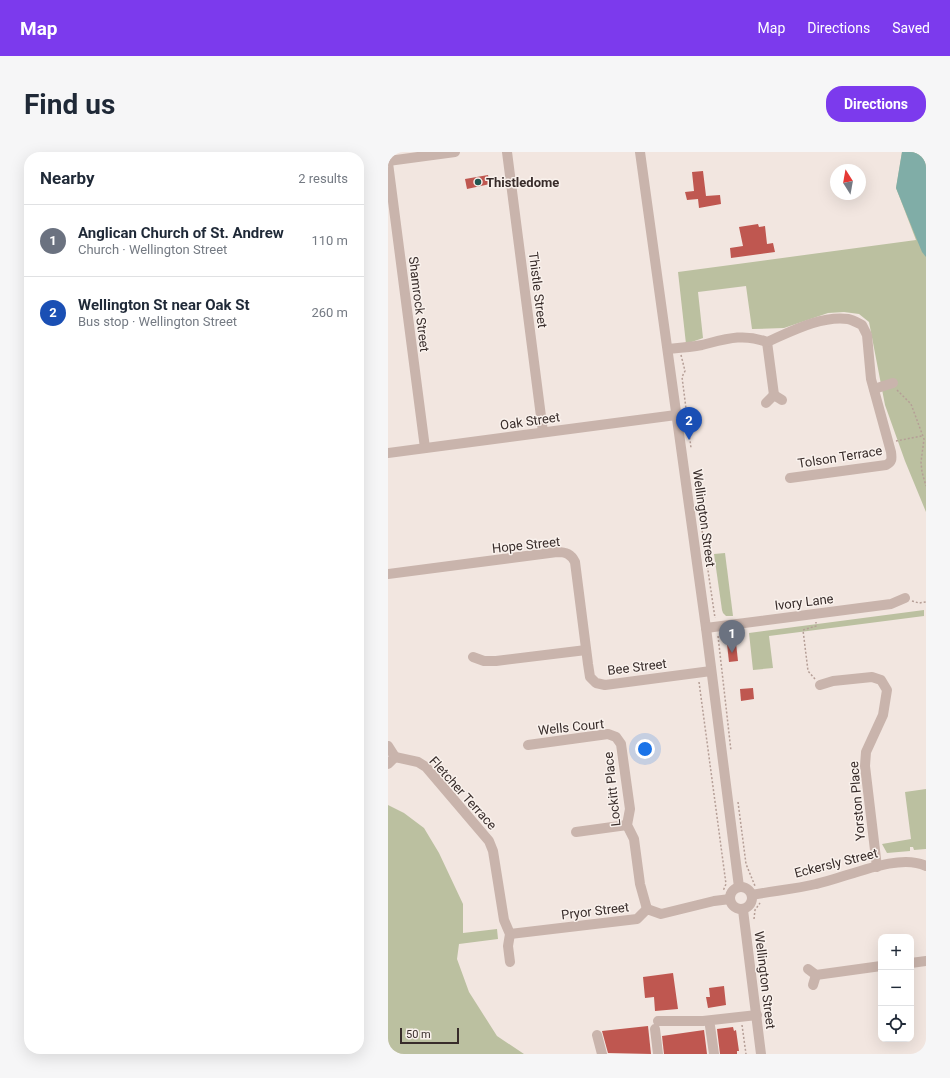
<!DOCTYPE html>
<meta charset="utf-8">
<style>
:root{--surface:#fff;--page:#f6f6f7;--text:#1f2937;--muted:#747a83;--line:#e0e1e3;--accent:#7c3aed}
body{margin:0;font-family:Roboto,sans-serif;background:var(--page);color:var(--text)}
.controls{position:absolute;right:12px;bottom:12px;display:grid;overflow:hidden;border-radius:8px;box-shadow:0 4px 16px #0002}
.controls button{width:36px;height:36px;display:grid;place-items:center;padding:0;border:0;border-bottom:1px solid var(--line);background:var(--surface);color:var(--text);font:20px sans-serif}
.compass{position:absolute;left:442px;top:12px;width:36px;height:36px;border-radius:50%;background:var(--surface);box-shadow:0 4px 16px #0002;rotate:349deg}
.scale{position:absolute;left:12px;bottom:10px;width:59px;box-sizing:border-box;padding-left:4px;border:2px solid #382c2a;border-top:0;font-size:11px;line-height:14px;white-space:nowrap;color:#382c2a;-webkit-text-stroke:3px #f9f1ec;paint-order:stroke}
.you{position:absolute;left:257px;top:597px;width:14px;height:14px;margin:-10px;border:3px solid #fff;border-radius:50%;background:#1a73e8;box-shadow:0 0 0 6px #1a73e833}
.badge{display:grid;place-items:center;width:26px;height:26px;border-radius:50%;background:var(--accent);color:#fff;font-size:13px;font-weight:700}
.pin{position:absolute;translate:-50% -33px;filter:drop-shadow(0 1px 2px #0008)}
.pin::after{content:'';position:absolute;top:21px;width:14px;height:12px;background:inherit;clip-path:polygon(0 0,100% 0,50% 100%)}
.list{margin:0;padding:0;list-style:none}
h2{display:flex;justify-content:space-between;align-items:center;height:52px;margin:0;padding:0 16px;font-size:17px}
h2 small{font-size:13px;font-weight:400;color:var(--muted)}
.list li{display:grid;grid-template-columns:26px 1fr auto;gap:12px;align-items:center;box-sizing:border-box;height:72px;padding:0 16px;border-top:1px solid var(--line)}
.list b{display:block;font-size:15px;white-space:nowrap}
.list p{margin:0;font-size:13px;white-space:nowrap;color:var(--muted)}
.list em{font-size:13px;font-style:normal;color:var(--muted)}
.icon{flex:none;width:22px;height:22px;fill:none;stroke:currentColor;stroke-width:2;stroke-linecap:round;stroke-linejoin:round}
.map{position:relative;flex:none;width:538px;height:902px;overflow:hidden;border-radius:16px}
header{display:flex;align-items:center;gap:24px;box-sizing:border-box;height:56px;padding:0 20px;background:var(--accent);color:#fff}
header strong{font-size:19px}
nav{display:flex;gap:22px;margin-inline-start:auto;font-size:14px}
.intro{display:flex;align-items:center;justify-content:space-between;box-sizing:border-box;height:96px;padding:0 24px}
h1{margin:0;font-size:28px}
.button{padding:10px 18px;border-radius:16px;background:var(--accent);color:#fff;font-size:14px;font-weight:700}
main{display:flex;gap:24px;padding:0 24px}
aside{flex:1;background:var(--surface);border-radius:16px;box-shadow:0 4px 16px #0002}
.map>svg:first-child{display:block}
</style>
<header>
<strong>Map</strong>
<nav><a>Map</a><a>Directions</a><a>Saved</a></nav>
</header>
<div class="intro"><h1>Find us</h1><a class="button">Directions</a></div>
<main>
<aside>
<h2>Nearby<small>2 results</small></h2>
<ul class="list">
<li><span class="badge" style="background:#6b7280">1</span><div><b>Anglican Church of St. Andrew</b><p>Church · Wellington Street</p></div><em>110 m</em></li>
<li><span class="badge" style="background:#1a4fb4">2</span><div><b>Wellington St near Oak St</b><p>Bus stop · Wellington Street</p></div><em>260 m</em></li>
</ul>
</aside>
<div class="map">
<svg width="538" height="902" viewBox="0 0 538 902">
<rect width="100%" height="100%" fill="#f2e6e0"/>
<g fill="#bbc0a0">
<path d="M514 0H538V360L517 309 497 253 481 170 471 162 456 160 440 161 396 176 364 177 358 134 310 140 315 186 298 192 290 120 528 88 508 36Z"/>
<path d="M337 401 345 464H338L335 461 334 458 326 402Z"/>
<path d="M536 458V464L381 484 385 516 365 518 361 481Z"/>
<path d="M538 637V697L526 698 525 695H522V699L499 701 494 692 523 687 517 640Z"/>
<path d="M0 653 16 661 36 676 51 701 75 752V781L109 777 110 787 71 792 69 807 81 840 109 884 136 902H0Z"/>
</g>
<path fill="#80ada7" d="M514 0H538V105L534 100 529 88 508 36Z"/>
<g fill="#bf5750">
<path d="M315 19 318 44 332 43 333 52 311 56 310 47 299 48 297 40 306 39 304 20Z"/>
<path d="M100 23 102 32 79 37 77 27Z"/>
<path d="M370 72 371 75 377 74 379 92 385 91 387 100 343 106 342 96 355 94 351 75Z"/>
<path d="M348 491 350 509 341 510 339 492Z"/>
<path d="M365 536 366 547 353 549 352 537Z"/>
<path d="M285 821 290 857 267 859 266 845 257 846 255 825Z"/>
<path d="M336 834 338 853 320 856 318 845H322L321 836Z"/>
<path d="M260 874 263 902 220 901 214 879Z"/>
<path d="M345 875 346 879 348 878 351 899H349V902H332L329 877Z"/>
<path d="M316 878 319 902H276L274 884Z"/>
</g>
<g fill="none" stroke-linecap="round" stroke-linejoin="round">
<g stroke="#b59e96" stroke-width="1.5" stroke-dasharray="2 2" stroke-linecap="butt">
<path d="M293 203 297 219 294 225 303 296"/>
<path d="M509 238 523 252 536 287 533 310 534 320 538 334"/>
<path d="M508 289 534 284"/>
<path d="M313 371 327 466"/>
<path d="M524 449 531 451 538 450"/>
<path d="M330 484 343 599"/>
<path d="M427 527 420 519 415 478 428 474V470"/>
<path d="M311 530 338 732 335 739"/>
<path d="M350 650 358 712 367 734"/>
<path d="M366 767 367 758 372 751"/>
<path d="M354 873 358 902"/>
</g>
<g stroke="#c9b4ac" stroke-width="10">
<path d="M119 0 155 280"/>
<path d="M252 0 318 476 351 735"/>
<path d="M0 9 67 0"/>
<path d="M0 11 37 296"/>
<path d="M379 190 386 243"/>
<path d="M280 197C291 196 303 195 314 193 338 187 355 181 379 190 402 180 434 163 460 167 465 168 470 171 474 173L479 183 483 227 503 300C504 307 504 310 498 313L402 326"/>
<path d="M486 237 505 231"/>
<path d="M378 251 386 243 394 248"/>
<path d="M0 301 288 263"/>
<path d="M0 422 169 400C178 400 183 402 187 410L200 512 202 525 208 531 217 533 323 519"/>
<path d="M318 476 503 452 517 446"/>
<path d="M85 505 96 509H108L198 498"/>
<path d="M432 533 445 529 484 525 493 528 499 538 495 563 478 600 477 614 489 715"/>
<path d="M140 593 220 582 228 585 233 592 242 657 239 673 246 687 252 732 259 757"/>
<path d="M0 594 7 605 0 612"/>
<path d="M7 605 30 610 38 615 101 689 105 699 116 768 122 782 120 794 122 810"/>
<path d="M188 680 239 673"/>
<circle cx="353" cy="746" r="11"/>
<path d="M364 743C385 739 407 737 428 732 458 726 510 700 538 714"/>
<path d="M355 758 373 902"/>
<path d="M122 782 249 767 259 757 273 762 326 749 342 747"/>
<path d="M523 811 538 809"/>
<path d="M420 817 428 823 425 833"/>
<path d="M428 823 493 814"/>
<path d="M270 869H315L369 863"/>
<path d="M322 874 326 902"/>
<path d="M267 877 270 902"/>
<path d="M209 883 214 902"/>
</g>
</g>
<circle fill="#225751" stroke="#f9f1ec" stroke-width="1.5" cx="90" cy="30" r="4"/>
<g text-anchor="middle" dominant-baseline="central" stroke-width="3" stroke-linejoin="round" paint-order="stroke">
<g font-size="13" font-weight="bold" fill="#382c2a" stroke="#f9f1ec" text-anchor="start">
<text x="98" y="30">Thistledome</text>
</g>
<g font-size="13" fill="#382c2a" stroke="#f9f1ec">
<text transform="translate(150 138) rotate(83)">Thistle Street</text>
<text transform="translate(31 152) rotate(83)">Shamrock Street</text>
<text transform="translate(142 269) rotate(-8)">Oak Street</text>
<text transform="translate(452 305) rotate(-9)">Tolson Terrace</text>
<text transform="translate(316 366) rotate(82)">Wellington Street</text>
<text transform="translate(138 393) rotate(-6)">Hope Street</text>
<text transform="translate(416 450) rotate(-7)">Ivory Lane</text>
<text transform="translate(249 515) rotate(-7)">Bee Street</text>
<text transform="translate(183 575) rotate(-6)">Wells Court</text>
<text transform="translate(224 637) rotate(-96)">Lockitt Place</text>
<text transform="translate(75 641) rotate(48)">Fletcher Terrace</text>
<text transform="translate(469 649) rotate(-95)">Yorston Place</text>
<text transform="translate(448 711) rotate(-14)">Eckersly Street</text>
<text transform="translate(207 759) rotate(-7)">Pryor Street</text>
<text transform="translate(377 828) rotate(83)">Wellington Street</text>
</g>
</g>
</svg>
<div class="controls">
<button>+</button>
<button>−</button>
<button><svg class="icon" aria-label="locate" viewBox="0 0 24 24"><circle cx="12" cy="12" r="6"/><path d="M12 2v4M12 18v4M2 12h4M18 12h4"/></svg></button>
</div>
<svg class="compass" viewBox="-18 -18 36 36"><path d="M0-13l5 13h-10z" fill="#e53935"/><path d="M0 13l5-13h-10z" fill="#747a83"/></svg>
<div class="scale">50 m</div>
<div class="you"></div>
<div class="pin badge" style="left:344px;top:501px;background:#6b7280">1</div>
<div class="pin badge" style="left:301px;top:288px;background:#1a4fb4">2</div>
</div>
</main>
